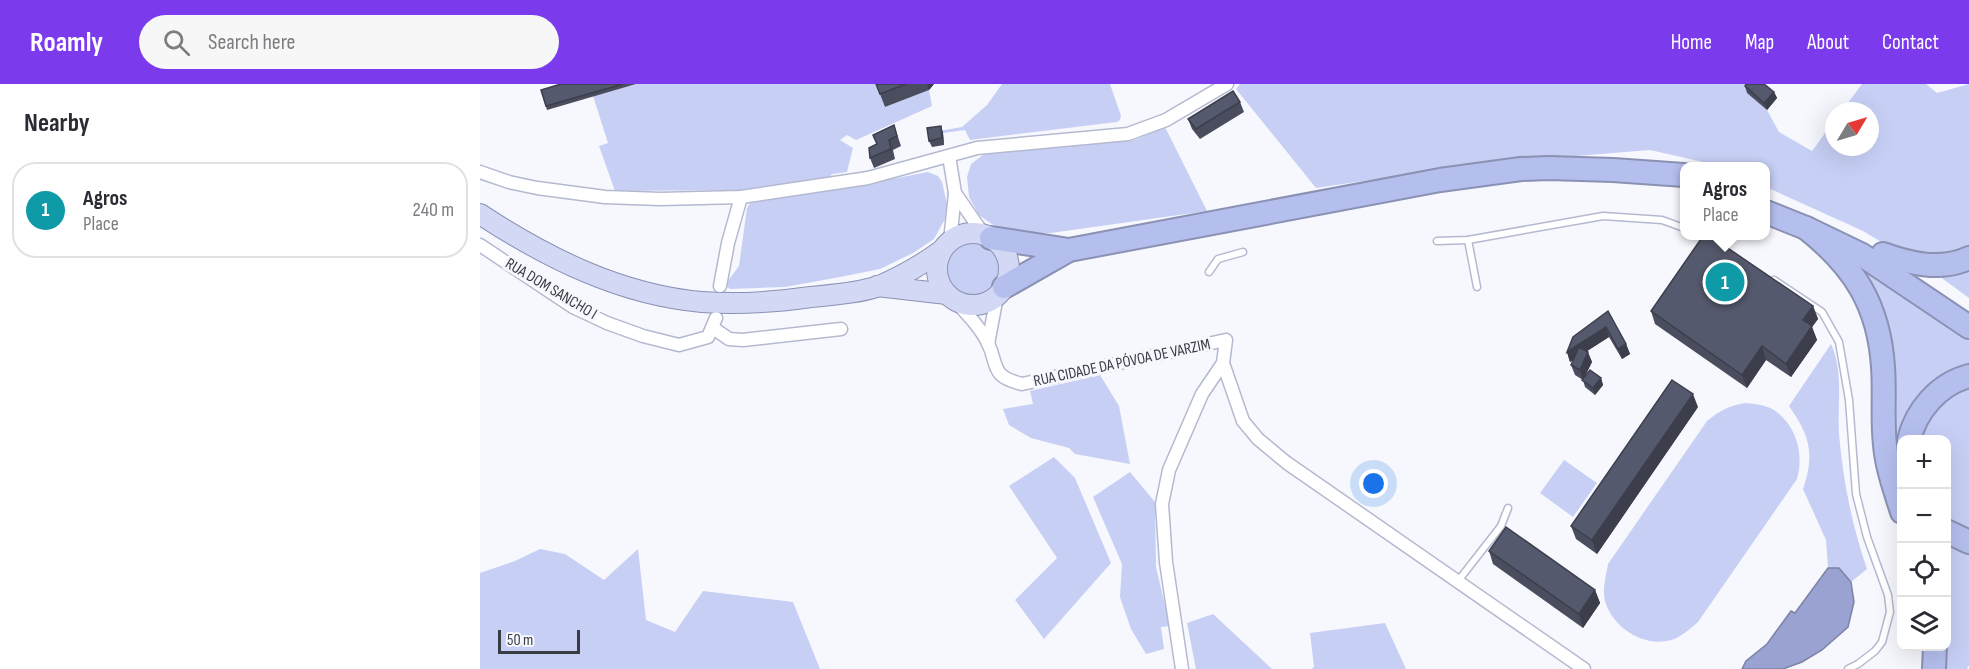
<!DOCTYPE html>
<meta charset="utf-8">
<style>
:root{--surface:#fff;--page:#f7f7f7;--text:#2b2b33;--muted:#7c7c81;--line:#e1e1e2;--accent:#7c3aed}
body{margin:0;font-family:"Sofia Sans Condensed",sans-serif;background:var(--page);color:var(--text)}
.controls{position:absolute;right:18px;bottom:18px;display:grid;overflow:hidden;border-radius:12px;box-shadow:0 6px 24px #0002}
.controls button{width:54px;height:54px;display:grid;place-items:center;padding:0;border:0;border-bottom:2px solid var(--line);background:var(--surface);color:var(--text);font:30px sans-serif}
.compass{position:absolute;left:1345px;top:18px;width:54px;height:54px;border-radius:50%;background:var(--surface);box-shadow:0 6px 24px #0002;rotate:52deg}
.scale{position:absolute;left:18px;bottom:15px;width:82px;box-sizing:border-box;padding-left:6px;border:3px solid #393b45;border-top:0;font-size:16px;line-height:21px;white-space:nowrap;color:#393b45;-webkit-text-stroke:4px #f7f8fd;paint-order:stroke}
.you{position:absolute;left:894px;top:400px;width:21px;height:21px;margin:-15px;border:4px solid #fff;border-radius:50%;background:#1a73e8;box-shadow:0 0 0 9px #1a73e833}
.badge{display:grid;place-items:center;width:39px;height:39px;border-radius:50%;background:var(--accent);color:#fff;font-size:20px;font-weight:700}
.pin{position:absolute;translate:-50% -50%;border:3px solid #fff;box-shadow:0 2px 6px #0006}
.popup{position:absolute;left:1200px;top:78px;width:90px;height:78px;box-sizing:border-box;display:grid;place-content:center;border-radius:12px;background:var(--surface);filter:drop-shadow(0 2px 4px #0005);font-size:20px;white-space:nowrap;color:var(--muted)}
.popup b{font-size:22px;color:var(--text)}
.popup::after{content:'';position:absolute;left:50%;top:100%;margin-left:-12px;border:12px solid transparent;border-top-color:var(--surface)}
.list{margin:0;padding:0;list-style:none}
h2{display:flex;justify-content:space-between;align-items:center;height:78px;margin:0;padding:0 24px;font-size:26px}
h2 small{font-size:20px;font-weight:400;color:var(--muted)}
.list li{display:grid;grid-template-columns:39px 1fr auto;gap:18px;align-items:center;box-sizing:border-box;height:96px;margin:0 12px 12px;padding:0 12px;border:2px solid var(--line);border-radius:24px}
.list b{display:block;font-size:22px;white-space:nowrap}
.list p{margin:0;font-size:20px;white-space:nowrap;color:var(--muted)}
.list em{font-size:20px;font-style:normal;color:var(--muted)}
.icon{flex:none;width:33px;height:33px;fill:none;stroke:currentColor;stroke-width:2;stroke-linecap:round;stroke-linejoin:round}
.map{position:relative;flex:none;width:1489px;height:585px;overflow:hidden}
header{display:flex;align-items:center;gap:36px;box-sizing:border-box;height:84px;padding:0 30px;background:var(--accent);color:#fff}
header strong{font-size:28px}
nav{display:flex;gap:33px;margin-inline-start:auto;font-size:21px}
.search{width:420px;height:54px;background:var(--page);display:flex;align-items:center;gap:15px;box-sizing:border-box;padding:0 21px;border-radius:33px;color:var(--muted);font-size:22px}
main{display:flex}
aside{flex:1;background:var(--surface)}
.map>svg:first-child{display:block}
</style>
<header>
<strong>Roamly</strong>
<div class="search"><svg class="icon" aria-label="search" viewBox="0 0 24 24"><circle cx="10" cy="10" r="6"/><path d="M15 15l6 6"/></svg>Search here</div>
<nav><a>Home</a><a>Map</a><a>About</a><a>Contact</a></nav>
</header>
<main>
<aside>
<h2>Nearby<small></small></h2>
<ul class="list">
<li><span class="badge" style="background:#0f9aa8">1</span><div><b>Agros</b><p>Place</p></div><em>240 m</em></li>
</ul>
</aside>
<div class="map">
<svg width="1489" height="585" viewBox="0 0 1489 585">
<rect width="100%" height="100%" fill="#f7f8fd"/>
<g fill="#c7cff5">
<path d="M156 0H396L405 23 449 6 452 22 376 56 367 51 360 56 373 64 367 88 352 90 349 94 263 106 135 107 119 62 128 59 113 12Z"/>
<path d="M522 0H630L641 32 640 36 637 38 490 56 485 46 449 51 453 48 482 43 507 21Z"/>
<path d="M760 0H1273L1268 9 1287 26 1299 48 1332 67 1354 37V63H1390V27H1362L1382 0H1446L1457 9 1489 0V165L1453 175 1408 162 1383 147 1286 103V82H1241L1170 66 999 80 836 104 756 5Z"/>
<path d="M685 43 727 127 571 149 538 150 516 143 499 131 489 113 487 93 491 80 503 71 525 66 655 56Z"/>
<path d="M448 88 458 92 462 98 467 120 465 135 454 155 433 169 400 185 360 193 305 203 250 205 245 201 259 182 267 124 270 119 275 117 386 100Z"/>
<circle cx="494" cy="185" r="28"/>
<path d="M1356 162 1489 252V285L1422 356 1421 413 1412 371 1409 268Z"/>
<path d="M1489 180V214L1451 186Z"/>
<path d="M1351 260C1364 288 1357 320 1359 350 1363 396 1372 442 1387 485L1371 498 1359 484H1348L1346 456 1323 405C1335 370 1330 352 1309 322Z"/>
<path d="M620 291 639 322 650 380 595 370 589 364 551 354 529 341 523 325 553 320 550 307Z"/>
<path d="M1489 301V446L1481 444 1467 433 1466 356H1437C1451 328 1460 313 1489 301Z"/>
<path d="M1266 319C1275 320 1286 321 1294 326 1317 342 1324 370 1317 395L1218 538C1210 545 1201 553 1191 556 1164 564 1132 543 1125 517 1122 505 1126 492 1128 480L1227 337C1239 327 1250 321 1266 319Z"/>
<path d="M574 373 595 394 631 479 564 555 535 516 577 474 529 402Z"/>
<path d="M1084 376 1117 399 1093 433 1060 409Z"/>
<path d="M650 388 675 418 676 483 690 542 681 543 684 565 666 570 651 545 640 513 642 480 613 413Z"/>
<path d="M1467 453 1489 462V581L1487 585H1461L1462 563 1466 562Z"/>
<path d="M60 465 85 470 124 496 158 465 166 536 195 548 223 507 313 518 340 585H0V489L35 477Z"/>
<path d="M733 530 792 585H716L707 539Z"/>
<path d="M905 539 926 585H831L834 583 830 549Z"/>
</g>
<path fill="#99a2d0" stroke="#7c83a6" stroke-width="1.5" d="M1348 484H1359L1371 498 1374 518 1368 543 1342 566 1322 578 1303 585H1262L1266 577 1287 560 1311 527 1315 529Z"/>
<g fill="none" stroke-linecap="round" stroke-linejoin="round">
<defs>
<g id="lane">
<path d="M988 156 997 203"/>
<path d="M957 157 988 156 1123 132 1182 136 1204 144"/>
<path d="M729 188 738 175 763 168"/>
<path d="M1294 196 1342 228 1359 258 1369 316 1376 410 1387 453 1408 511 1410 528 1402 558 1395 567 1378 580 1368 585"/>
<path d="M978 497 1021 442 1028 424"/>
</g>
<g id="street">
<path d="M469 72 475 109 470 158"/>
<path d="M0 88 29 98 57 104 125 113 180 115 261 113 388 94 497 64 648 50 686 36 747 0"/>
<path d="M475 109 504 151"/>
<path d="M0 161 93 223 127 239 163 252 199 261 228 253 236 234"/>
<path d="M240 202 248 159 261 113"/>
<path d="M475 217C487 230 500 243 508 259 519 283 510 292 542 300L746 256 743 279 763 337 778 355 807 379 1104 585"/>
<path d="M233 244 249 255 263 256 361 245"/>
<path d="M508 260 517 212"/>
<path d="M702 585 686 478 682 420 689 386 722 310 743 279"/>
</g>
<g id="primary">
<path d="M0 130C67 174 141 211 222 218 259 221 295 218 331 213 352 211 379 209 399 202 420 193 443 180 462 166"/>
<circle cx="493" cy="185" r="36"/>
<path d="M397 202 467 210"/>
</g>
<g id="highway">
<path d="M1286 128 1326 144 1382 171 1489 243"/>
<path d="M1326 144C1374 182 1399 221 1403 283 1405 309 1402 335 1405 361 1407 384 1415 406 1422 428"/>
<path d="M511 154 589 166"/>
<path d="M1403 170C1431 180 1460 187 1489 174"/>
<path d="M524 203 589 166 960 96 1041 85 1069 84 1133 86 1204 91"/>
<path d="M1429 356C1436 326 1459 300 1489 292"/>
<path d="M1466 447 1489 458"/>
<path d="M1454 585 1455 562"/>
</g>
</defs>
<use href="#lane" stroke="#b4b9d0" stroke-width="9"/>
<use href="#street" stroke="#b4b9d0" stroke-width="15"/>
<use href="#primary" stroke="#8a91b3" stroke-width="22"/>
<use href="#highway" stroke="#8a91b3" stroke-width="26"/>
<use href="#lane" stroke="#fff" stroke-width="6"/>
<use href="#street" stroke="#fff" stroke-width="12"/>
<use href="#primary" stroke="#d3d9f5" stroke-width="20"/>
<use href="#highway" stroke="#b5bfee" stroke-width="22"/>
</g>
<g fill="#494d5e">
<path d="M81 0H156L67 26 61 6Z"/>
<path d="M396 0H454L449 6 405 23Z"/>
<path d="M1265 2 1294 8 1297 14 1287 26 1267 9Z"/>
<path d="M760 18 764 28 720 55 712 45 708 35Z"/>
<path d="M414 41 421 62 413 66 415 75 394 84 390 74 397 60Z"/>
<path d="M461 42 463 49 464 61 452 63 449 57Z"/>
<path d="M1333 222 1338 235 1332 243 1337 256 1311 293 1286 276 1267 304 1175 240 1171 227Z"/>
<path d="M1128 227 1146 260 1150 270 1142 275 1129 253 1107 267 1112 278 1104 294H1121L1123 301 1115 311 1105 303 1103 296 1095 291 1091 281 1094 275 1090 278 1087 268Z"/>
<path d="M1218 323 1117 470 1096 455 1091 442Z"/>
<path d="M1009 467 1115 506 1120 519 1103 544 1013 480Z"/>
</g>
<g fill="#3c3e4c">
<path d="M447 0H454L449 6Z"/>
<path d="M1294 8 1297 14 1287 26 1284 19Z"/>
<path d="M461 42 463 49 464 61 462 54Z"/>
<path d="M1333 222 1338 235 1332 243 1337 256 1311 293 1306 280 1323 236Z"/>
<path d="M1126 243 1129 253 1090 278 1087 268Z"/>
<path d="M1146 260 1150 270 1142 275 1138 265Z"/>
<path d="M1282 262 1286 276 1267 304 1262 291Z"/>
<path d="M1108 268 1112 278 1103 296 1100 286Z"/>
<path d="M1121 294 1123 301 1115 311 1113 304Z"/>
<path d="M1213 310 1218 323 1117 470 1112 456Z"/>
<path d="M1115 506 1120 519 1103 544 1099 530Z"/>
</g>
<g fill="#55596d" stroke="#3c3e4c" stroke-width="1.5">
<path d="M81 0H143L66 22 61 6Z"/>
<path d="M396 0H426L400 10Z"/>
<path d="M1266 0H1284L1294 8 1284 19 1265 2Z"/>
<path d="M753 7 760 18 716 45 708 35Z"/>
<path d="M414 41 417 52 409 56 411 65 390 74 389 64 397 60 393 51Z"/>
<path d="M461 42 462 54 449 57 447 44Z"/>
<path d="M1223 152H1230L1333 222 1323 236 1332 242 1306 280 1282 262 1262 291 1171 227Z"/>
<path d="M1128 227 1146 260 1138 265 1126 243 1087 268 1093 253Z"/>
<path d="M1099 263 1108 268 1100 286 1091 281Z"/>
<path d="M1110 286 1121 294 1113 304 1102 296Z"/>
<path d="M1192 296 1213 310 1112 456 1091 442Z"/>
<path d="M1026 443 1115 506 1099 530 1009 467Z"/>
</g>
<g text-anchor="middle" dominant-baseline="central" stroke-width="6" stroke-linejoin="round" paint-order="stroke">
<g font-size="16" fill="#393b45" stroke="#f7f8fd">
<text transform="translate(71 205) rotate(31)">RUA DOM SANCHO I</text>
<text transform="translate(642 279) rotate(-12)">RUA CIDADE DA PÓVOA DE VARZIM</text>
</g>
</g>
</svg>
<div class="controls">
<button>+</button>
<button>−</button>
<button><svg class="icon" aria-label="locate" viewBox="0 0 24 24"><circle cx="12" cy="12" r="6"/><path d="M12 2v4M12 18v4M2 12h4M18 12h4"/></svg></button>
<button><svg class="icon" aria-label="layers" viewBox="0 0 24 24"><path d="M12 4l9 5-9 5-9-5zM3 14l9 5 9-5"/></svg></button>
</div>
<svg class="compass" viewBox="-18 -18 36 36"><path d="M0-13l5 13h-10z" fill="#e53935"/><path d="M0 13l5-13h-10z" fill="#7c7c81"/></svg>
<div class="scale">50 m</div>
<div class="you"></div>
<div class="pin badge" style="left:1245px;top:198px;background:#0f9aa8">1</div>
<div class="popup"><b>Agros</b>Place</div>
</div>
</main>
